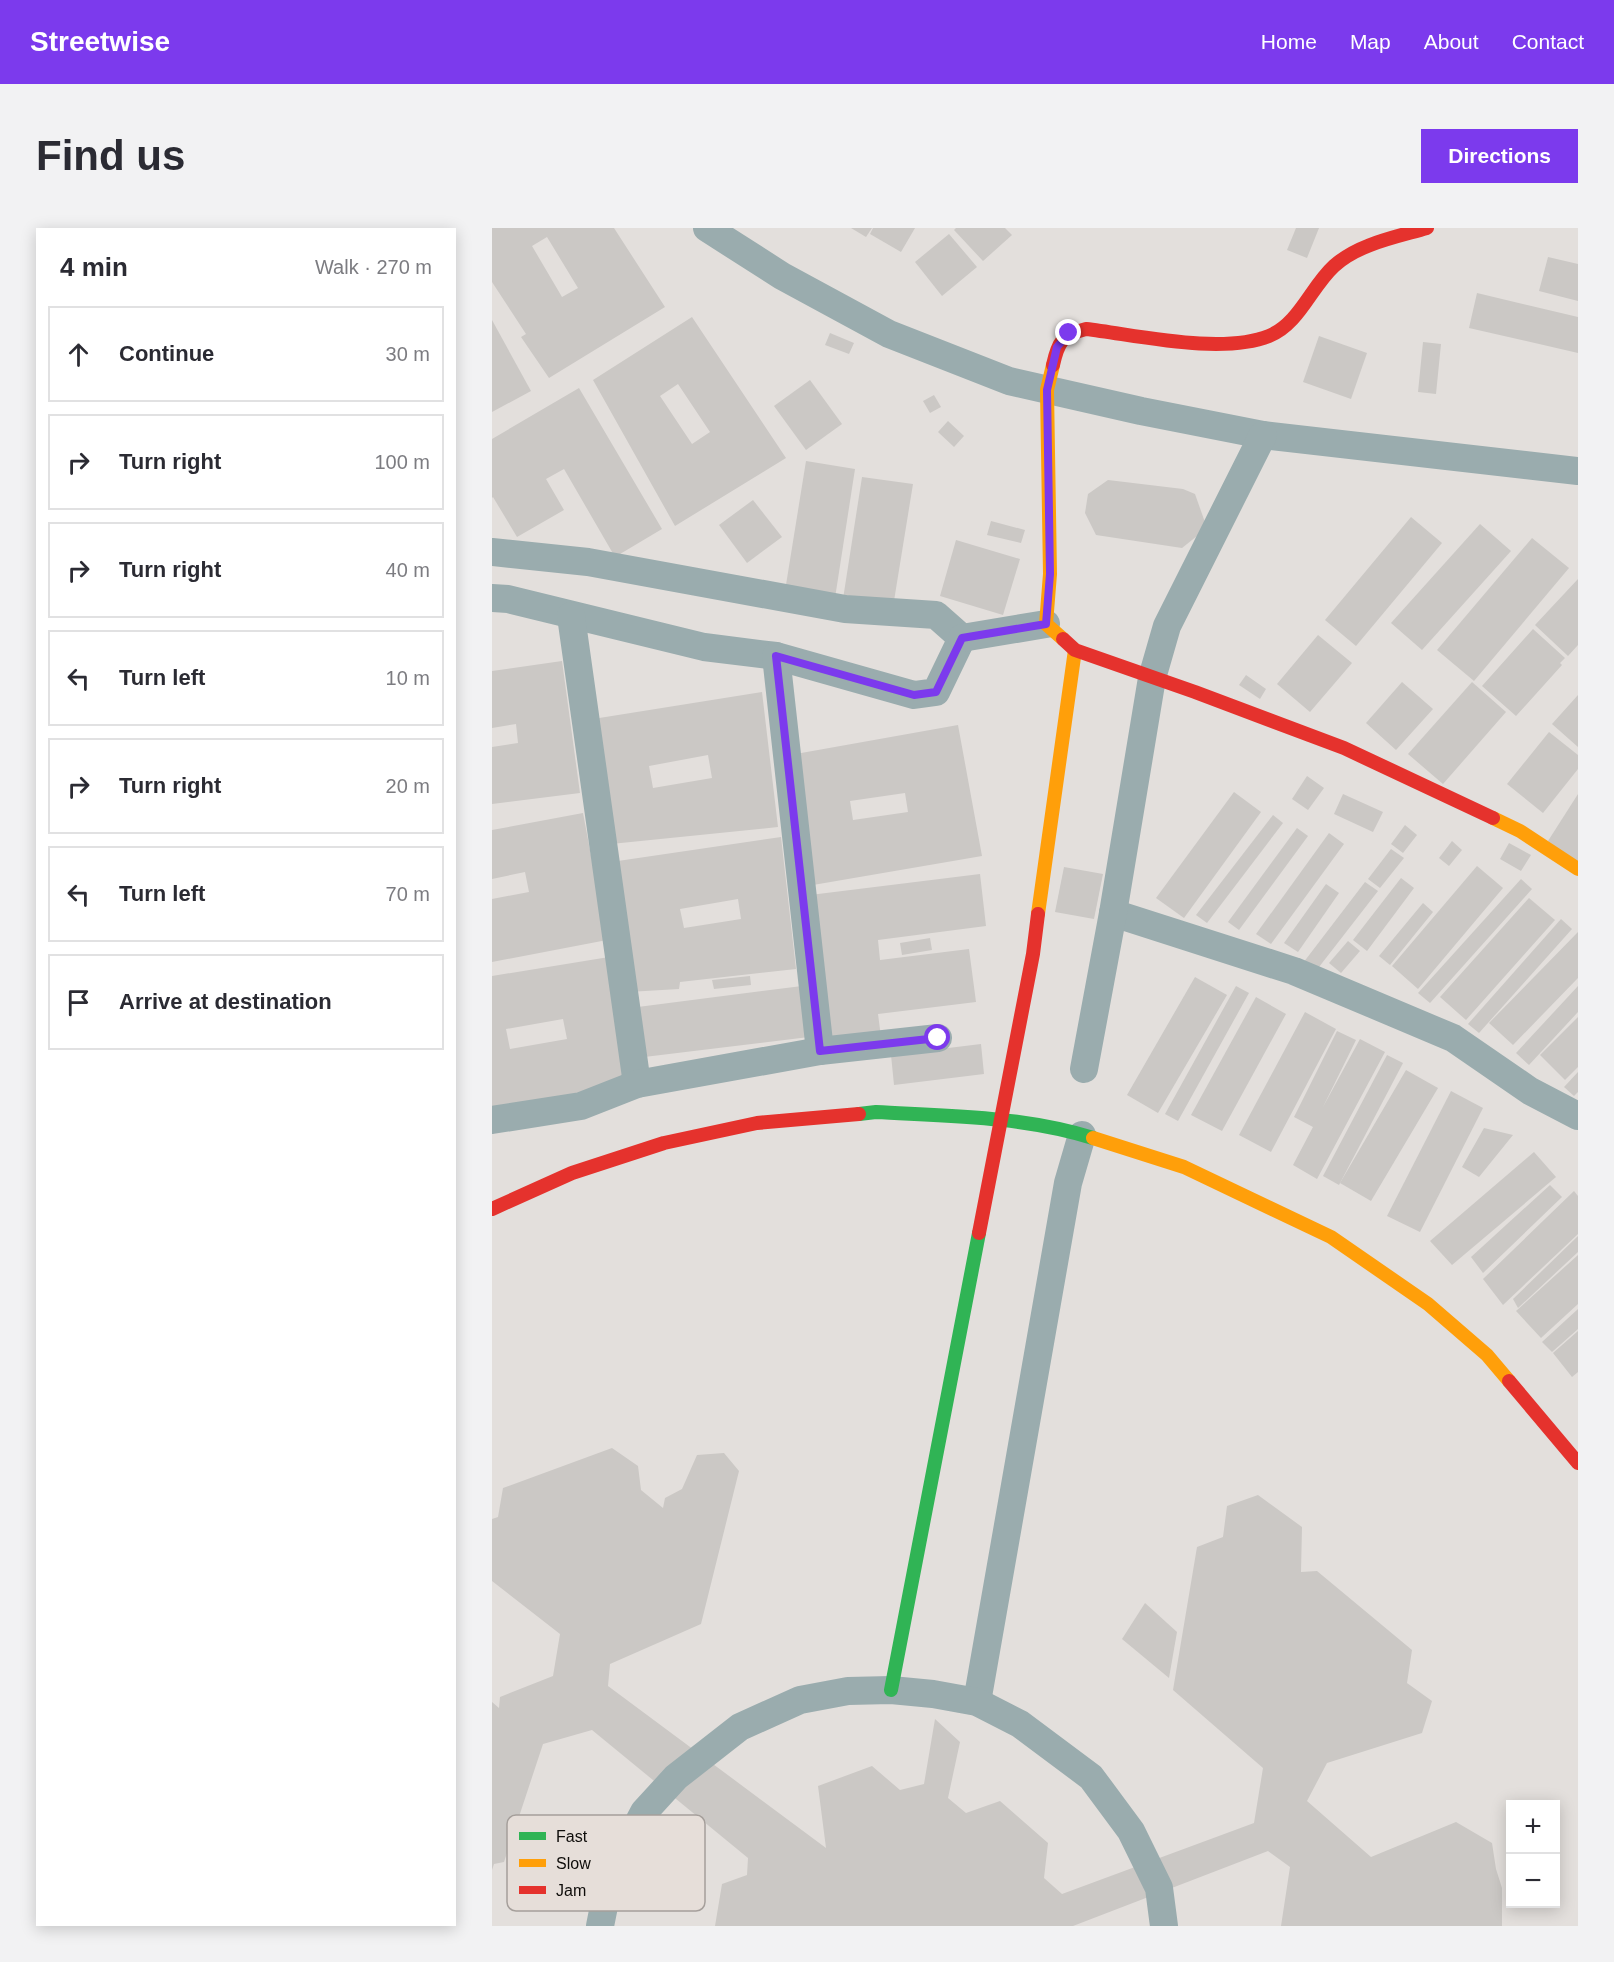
<!DOCTYPE html>
<meta charset="utf-8">
<style>
:root{--surface:#fff;--page:#f2f2f3;--text:#2b2b33;--muted:#7c7c81;--line:#e1e1e2;--accent:#7c3aed}
body{margin:0;font-family:Arial,sans-serif;background:var(--page);color:var(--text)}
.controls{position:absolute;right:18px;bottom:18px;display:grid;overflow:hidden;border-radius:0px;box-shadow:0 3px 15px #0003}
.controls button{width:54px;height:54px;display:grid;place-items:center;padding:0;border:0;border-bottom:2px solid var(--line);background:var(--surface);color:var(--text);font:30px sans-serif}
.stop{position:absolute;width:18px;height:18px;margin:-14px;border:4px solid #7c3aed;border-radius:50%;background:#fff}
.stop.end{background:#7c3aed;border-color:#fff;box-shadow:0 2px 6px #0008}
.list{margin:0;padding:0;list-style:none}
h2{display:flex;justify-content:space-between;align-items:center;height:78px;margin:0;padding:0 24px;font-size:26px}
h2 small{font-size:20px;font-weight:400;color:var(--muted)}
.list li{display:grid;grid-template-columns:39px 1fr auto;gap:18px;align-items:center;box-sizing:border-box;height:96px;margin:0 12px 12px;padding:0 12px;border:2px solid var(--line);border-radius:0px}
.list b{display:block;font-size:22px;white-space:nowrap}
.list em{font-size:20px;font-style:normal;color:var(--muted)}
.icon{flex:none;width:33px;height:33px;fill:none;stroke:currentColor;stroke-width:2;stroke-linecap:round;stroke-linejoin:round}
.map{position:relative;flex:none;width:1086px;height:1698px;overflow:hidden;border-radius:0px}
header{display:flex;align-items:center;gap:36px;box-sizing:border-box;height:84px;padding:0 30px;background:var(--accent);color:#fff}
header strong{font-size:28px}
nav{display:flex;gap:33px;margin-inline-start:auto;font-size:21px}
.intro{display:flex;align-items:center;justify-content:space-between;box-sizing:border-box;height:144px;padding:0 36px}
h1{margin:0;font-size:42px}
.button{padding:15px 27px;border-radius:0px;background:var(--accent);color:#fff;font-size:21px;font-weight:700}
main{display:flex;gap:36px;padding:0 36px}
aside{flex:1;background:var(--surface);border-radius:0px;box-shadow:0 3px 15px #0003}
.map>svg:first-child{display:block}
</style>
<header>
<strong>Streetwise</strong>
<nav><a>Home</a><a>Map</a><a>About</a><a>Contact</a></nav>
</header>
<div class="intro"><h1>Find us</h1><a class="button">Directions</a></div>
<main>
<aside>
<h2>4 min<small>Walk · 270 m</small></h2>
<ul class="list">
<li><svg class="icon" aria-label="ahead" viewBox="0 0 24 24"><path d="M12 20V5M6 11l6-6 6 6"/></svg><div><b>Continue</b></div><em>30 m</em></li>
<li><svg class="icon" aria-label="right" viewBox="0 0 24 24"><path d="M7 20v-9h11M14 6l5 5-5 5"/></svg><div><b>Turn right</b></div><em>100 m</em></li>
<li><svg class="icon" aria-label="right" viewBox="0 0 24 24"><path d="M7 20v-9h11M14 6l5 5-5 5"/></svg><div><b>Turn right</b></div><em>40 m</em></li>
<li><svg class="icon" aria-label="left" viewBox="0 0 24 24"><path d="M17 20v-9H6M10 6l-5 5 5 5"/></svg><div><b>Turn left</b></div><em>10 m</em></li>
<li><svg class="icon" aria-label="right" viewBox="0 0 24 24"><path d="M7 20v-9h11M14 6l5 5-5 5"/></svg><div><b>Turn right</b></div><em>20 m</em></li>
<li><svg class="icon" aria-label="left" viewBox="0 0 24 24"><path d="M17 20v-9H6M10 6l-5 5 5 5"/></svg><div><b>Turn left</b></div><em>70 m</em></li>
<li><svg class="icon" aria-label="arrive" viewBox="0 0 24 24"><path d="M6 21V4h12l-3 4 3 4H6"/></svg><div><b>Arrive at destination</b></div></li>
</ul>
</aside>
<div class="map">
<svg width="1086" height="1698" viewBox="0 0 1086 1698">
<rect width="100%" height="100%" fill="#e3dfdc"/>
<g fill="#cbc8c5" fill-rule="evenodd">
<path d="M0 0H122L173 79 57 150 29 109 34 106 0 54ZM55 9 86 60 70 69 40 18Z"/>
<path d="M359 0H380L374 9Z"/>
<path d="M381 0H423L409 24 378 6Z"/>
<path d="M464 0H513L520 7 491 33 462 2Z"/>
<path d="M804 0H827L815 30 795 22Z"/>
<path d="M457 6 485 39 450 68 423 34Z"/>
<path d="M1056 29 1086 36V73L1047 63Z"/>
<path d="M985 65 1086 89V125L977 100Z"/>
<path d="M200 89 294 230 183 298 101 152ZM186 156 218 204 200 216 168 168Z"/>
<path d="M0 92 39 163 0 184Z"/>
<path d="M338 105 362 115 357 126 333 117Z"/>
<path d="M827 108 875 125 859 171 811 154Z"/>
<path d="M931 114 949 116 944 166 926 164Z"/>
<path d="M318 152 350 196 314 222 282 178Z"/>
<path d="M87 160 170 301 123 329 72 241 54 251 72 282 25 309 1 269 0 270V211Z"/>
<path d="M442 167 449 179 438 185 431 173Z"/>
<path d="M456 193 472 208 462 219 446 204Z"/>
<path d="M314 233 363 241 343 370 293 363Z"/>
<path d="M370 249 421 256 401 379 351 371Z"/>
<path d="M616 252 691 261 703 266 715 300 690 320 604 307 593 285 596 266Z"/>
<path d="M261 272 290 309 255 335 227 297Z"/>
<path d="M919 289 950 315 864 418 833 392Z"/>
<path d="M499 293 533 302 529 315 495 307Z"/>
<path d="M988 296 1019 323 930 422 899 395Z"/>
<path d="M1040 310 1077 340 982 453 945 422Z"/>
<path d="M464 312 528 331 511 387 448 368Z"/>
<path d="M1086 351V417L1076 428 1043 397Z"/>
<path d="M1041 401 1073 430 1068 435 1070 437 1024 488 990 458Z"/>
<path d="M826 407 860 435 818 484 785 456Z"/>
<path d="M70 433 88 565 0 576V519L26 515 24 496 0 500V443Z"/>
<path d="M754 447 774 461 768 471 747 457Z"/>
<path d="M910 454 941 481 904 522 874 495Z"/>
<path d="M980 454 1014 484 951 556 916 526Z"/>
<path d="M270 464 286 599 119 616 101 491ZM216 527 220 550 161 560 157 538Z"/>
<path d="M1086 467V519L1060 496Z"/>
<path d="M466 497 490 628 321 657 298 527ZM413 565 416 584 361 592 358 573Z"/>
<path d="M1057 504 1086 527V541L1051 585 1015 556Z"/>
<path d="M815 548 832 560 816 582 800 571Z"/>
<path d="M742 564 769 584 692 690 664 670Z"/>
<path d="M851 566 891 584 881 604 842 586Z"/>
<path d="M1086 566V637L1056 613Z"/>
<path d="M91 585 115 712 0 734V671L37 664 33 644 0 651V602Z"/>
<path d="M781 587 791 595 715 695 704 687Z"/>
<path d="M913 597 925 607 911 625 899 616Z"/>
<path d="M805 600 816 608 747 702 736 694Z"/>
<path d="M837 605 852 616 779 716 764 706Z"/>
<path d="M289 609 304 741 188 754 187 761 136 764 119 634ZM246 671 249 691 192 700 188 681Z"/>
<path d="M960 613 970 622 957 638 947 630Z"/>
<path d="M1017 615 1039 627 1029 643 1008 631Z"/>
<path d="M899 621 912 630 888 660 876 651Z"/>
<path d="M985 638 1011 660 926 761 900 738Z"/>
<path d="M572 639 611 646 602 691 563 684Z"/>
<path d="M488 646 494 698 386 712 388 732 477 721 484 774 386 786 389 809 336 816 318 667Z"/>
<path d="M909 650 922 660 875 723 861 712Z"/>
<path d="M1029 651 1040 661 938 775 926 765Z"/>
<path d="M873 654 886 663 820 748 808 739Z"/>
<path d="M834 656 847 665 806 724 792 715Z"/>
<path d="M1037 670 1063 692 974 792 948 769Z"/>
<path d="M931 675 941 684 898 737 887 728Z"/>
<path d="M1069 691 1080 701 987 805 976 796Z"/>
<path d="M1086 704V750L1021 817 997 795Z"/>
<path d="M438 710 440 722 410 727 408 715Z"/>
<path d="M856 713 868 723 849 745 837 735Z"/>
<path d="M117 729 138 858 0 880V748ZM71 791 75 811 18 821 14 801Z"/>
<path d="M258 748 259 757 222 761 220 752Z"/>
<path d="M703 749 735 767 666 885 635 867Z"/>
<path d="M310 758 317 809 144 830 138 780Z"/>
<path d="M744 758 757 765 686 893 673 886Z"/>
<path d="M1086 758V784L1037 837 1024 825Z"/>
<path d="M764 769 794 786 730 903 699 887Z"/>
<path d="M813 784 844 801 779 924 747 907Z"/>
<path d="M1086 789V839L1073 852 1048 827Z"/>
<path d="M845 803 864 812 831 879 868 811 893 824 825 951 801 937 821 899 802 889Z"/>
<path d="M489 816 492 846 402 857 399 827Z"/>
<path d="M895 827 911 835 847 957 831 948Z"/>
<path d="M914 842 946 860 879 973 848 955Z"/>
<path d="M1086 844V864L1082 868 1072 859Z"/>
<path d="M959 863 991 880 928 1004 895 988Z"/>
<path d="M992 900 1021 907 987 949 970 939Z"/>
<path d="M1042 924 1064 949 960 1037 938 1013Z"/>
<path d="M1058 957 1070 969 991 1045 979 1029Z"/>
<path d="M1082 963 1086 968V1006L1011 1077 991 1051Z"/>
<path d="M1086 1008V1024L1026 1080 1021 1071Z"/>
<path d="M1086 1027V1076L1049 1110 1024 1083Z"/>
<path d="M1086 1081V1101L1060 1124 1050 1114Z"/>
<path d="M1086 1103V1144L1080 1149 1061 1125Z"/>
<path d="M120 1220 146 1238 149 1262 171 1280 173 1270 190 1261 205 1227 232 1225 247 1243 209 1396 118 1436 116 1458 334 1620 326 1558 380 1538 408 1562 432 1556 443 1491 468 1514 456 1570 474 1585 508 1573 556 1615 552 1650 570 1666 762 1595 771 1540 681 1462 705 1319 731 1309 735 1278 766 1267 810 1299 809 1344 825 1343 920 1422 915 1455 940 1473 930 1505 835 1535 815 1573 879 1629 964 1594 1000 1615 1004 1641 1010 1660V1698H789L798 1639 776 1623 581 1698H223L230 1656 255 1647 256 1630 100 1502 51 1516 12 1634 2 1636 0 1642V1474L7 1480 8 1469 61 1448 68 1406 0 1353V1291L6 1289 11 1260Z"/>
<path d="M653 1375 685 1404 677 1450 630 1411Z"/>
</g>
<g fill="none" stroke-linecap="round" stroke-linejoin="round">
<g stroke="#9aacae" stroke-width="28">
<path d="M215 0 290 48 397 106 517 153 649 183 771 207 1086 243"/>
<path d="M0 324 96 334 353 381 444 387 470 410 444 464 422 467 284 428 212 419 16 371 0 370"/>
<path d="M79 388 145 856"/>
<path d="M470 410 554 396"/>
<path d="M284 428 328 823"/>
<path d="M621 685 802 743 961 810 1038 863 1086 888"/>
<path d="M592 841 621 685 660 450 675 398 771 207"/>
<path d="M0 892 89 878 145 856 328 823 446 810"/>
<path d="M485 1474 576 955 590 907"/>
<path d="M108 1698 114 1668 133 1620 152 1584 184 1549 248 1499 308 1472 356 1463 399 1462 441 1466 485 1474 528 1496 599 1549 639 1603 667 1660 672 1698"/>
</g>
<g stroke="#30b455" stroke-width="14">
<path d="M367 886 384 884C457 888 530 888 601 910"/>
<path d="M399 1462 487 1005"/>
</g>
<g stroke="#ff9f0a" stroke-width="14">
<path d="M561 137 555 162 558 346 554 396 571 411"/>
<path d="M1001 590 1028 603 1086 641"/>
<path d="M546 686 583 422"/>
<path d="M601 910 692 939 839 1009 936 1076 995 1127 1017 1153"/>
</g>
<g stroke="#e5322d" stroke-width="14">
<path d="M561 137C566 114 570 107 594 101 645 107 729 127 777 108 807 96 819 59 842 38 866 16 904 9 935 0"/>
<path d="M571 411 583 422 703 464 852 520 1001 590"/>
<path d="M0 981 80 945 172 915 265 895 367 886"/>
<path d="M487 1005 541 726 546 686"/>
<path d="M1017 1153 1086 1235"/>
</g>
</g>
<g fill="none" stroke-linecap="round" stroke-linejoin="round">
<path stroke="#7c3aed" stroke-width="8" d="M446 810 328 823 284 428 422 467 444 464 470 410 554 396 558 346 555 162 565 119 577 105"/>
</g>
<rect x="15" y="1587" width="198" height="96" rx="9" fill="#e6ded9" stroke="#a59f9b" stroke-width="1.5"/>
<rect x="27" y="1604" width="27" height="8" fill="#30b455"/>
<rect x="27" y="1631" width="27" height="8" fill="#ff9f0a"/>
<rect x="27" y="1658" width="27" height="8" fill="#e5322d"/>
<g font-size="16" fill="#0e0c0a">
<text x="64" y="1614">Fast</text>
<text x="64" y="1641">Slow</text>
<text x="64" y="1668">Jam</text>
</g>
</svg>
<div class="controls">
<button>+</button>
<button>−</button>
</div>
<div class="stop" style="left:446px;top:810px"></div>
<div class="stop end" style="left:577px;top:105px"></div>
</div>
</main>
